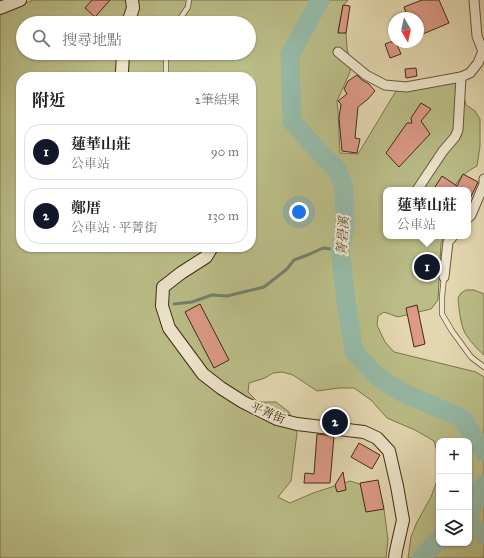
<!DOCTYPE html>
<html lang="zh-TW">
<meta charset="utf-8">
<style>
:root{--surface:#fff;--page:#f2f2f2;--text:#222;--muted:#767676;--line:#e0e0e0;--accent:#111827}
body{margin:0;font-family:"IM FELL Great Primer","Noto Serif TC",serif;background:var(--page);color:var(--text)}
.controls{position:absolute;right:12px;bottom:12px;display:grid;overflow:hidden;border-radius:8px;box-shadow:0 1px 3px #0004}
.controls button{width:36px;height:36px;display:grid;place-items:center;padding:0;border:0;border-bottom:1px solid var(--line);background:var(--surface);color:var(--text);font:20px sans-serif}
.compass{position:absolute;left:388px;top:12px;width:36px;height:36px;border-radius:50%;background:var(--surface);box-shadow:0 1px 3px #0004;rotate:171deg}
.you{position:absolute;left:299px;top:212px;width:14px;height:14px;margin:-10px;border:3px solid #fff;border-radius:50%;background:#1a73e8;box-shadow:0 0 0 6px #1a73e833}
.badge{display:grid;place-items:center;width:26px;height:26px;border-radius:50%;background:var(--accent);color:#fff;font-size:13px;font-weight:700}
.pin{position:absolute;translate:-50% -50%;border:2px solid #fff;box-shadow:0 1px 4px #0006}
.popup{position:absolute;left:383px;top:187px;width:88px;height:52px;box-sizing:border-box;display:grid;place-content:center;border-radius:8px;background:var(--surface);filter:drop-shadow(0 1px 3px #0005);font-size:13px;white-space:nowrap;color:var(--muted)}
.popup b{font-size:15px;color:var(--text)}
.popup::after{content:'';position:absolute;left:50%;top:100%;margin-left:-8px;border:8px solid transparent;border-top-color:var(--surface)}
.list{margin:0;padding:0;list-style:none}
h2{display:flex;justify-content:space-between;align-items:center;height:52px;margin:0;padding:0 16px;font-size:17px}
h2 small{font-size:13px;font-weight:400;color:var(--muted)}
.list li{display:grid;grid-template-columns:26px 1fr auto;gap:12px;align-items:center;box-sizing:border-box;height:56px;margin:0 8px 8px;padding:0 8px;border:1px solid var(--line);border-radius:16px}
.list b{display:block;font-size:15px;white-space:nowrap}
.list p{margin:0;font-size:13px;white-space:nowrap;color:var(--muted)}
.list em{font-size:13px;font-style:normal;color:var(--muted)}
.icon{flex:none;width:22px;height:22px;fill:none;stroke:currentColor;stroke-width:2;stroke-linecap:round;stroke-linejoin:round}
.map{position:relative;flex:none;width:484px;height:558px;overflow:hidden}
.search{position:absolute;background:var(--surface);box-shadow:0 1px 3px #0004;left:16px;top:16px;width:240px;height:44px;display:flex;align-items:center;gap:10px;box-sizing:border-box;padding:0 14px;border-radius:22px;color:var(--muted);font-size:15px}
.panel{position:absolute;background:var(--surface);box-shadow:0 1px 3px #0004;left:16px;top:72px;width:240px;height:180px;border-radius:16px}
.map>svg:first-child{display:block}
</style>
<div class="map">
<svg width="484" height="558" viewBox="0 0 484 558">
<rect width="100%" height="100%" fill="#e3d7af"/>
<filter id="stains"><feTurbulence type="fractalNoise" baseFrequency=".005" numOctaves="4"/><feColorMatrix values="0 0 0 0 .2 0 0 0 0 .09 0 0 0 0 .02 0 0 0 .5 -.17"/></filter>
<radialGradient id="worn" r=".72"><stop offset=".6" stop-color="#630" stop-opacity="0"/><stop offset="1" stop-color="#630" stop-opacity=".3"/></radialGradient>
<g fill="#babd87" stroke="#7e744e" fill-rule="evenodd">
<path d="M33 0H348L343 6 338 32 346 33 347 48 350 63V72L337 101 338 111 340 153 358 154 396 91 422 89 457 82 462 89 466 105 475 111 480 119V146L477 166C466 172 458 178 453 190H386V236H445L441 243 438 300 431 309 398 317 384 312 378 316 377 325 385 342 394 352 476 372 484 377V558H408L411 537 417 522 431 497 437 481 438 455 434 441 415 430 387 418 371 400 354 388H339L317 391 293 375 282 372 273 373 265 378 249 383 248 392 258 402H276L289 412 297 433 291 481 278 497 290 503 313 493 350 481 366 486 384 509 388 540 386 558H0V14ZM23 23H249V53H23ZM21 77H251V247H21ZM439 441H469V543H439Z"/>
<path d="M466 290H474L484 294V355C478 350 469 340 465 333 460 323 459 308 458 298L461 293Z"/>
</g>
<g fill="none" stroke-linecap="round" stroke-linejoin="round">
<path stroke="#74806d" stroke-width="3" d="M174 304 192 302 212 295 227 296 264 287 287 269 294 260 310 254 323 248 340 250"/>
<g stroke="#96baa7" stroke-width="19">
<path d="M320 0 290 55 292 121 320 153 337 170 344 187 345 226 340 250 346 301 354 352 377 376 401 392 462 418 484 452"/>
<path d="M469 513 473 507 484 484"/>
<path d="M469 524 472 525 484 535"/>
<path d="M422 558V557L439 539"/>
</g>
</g>
<g fill="#dc9a87" stroke="#422a15">
<path d="M92 0H110L95 17 85 8Z"/>
<path d="M422 0H439L449 23 418 36V18H408L404 7Z"/>
<path d="M343 5 350 6 346 33H338Z"/>
<path d="M390 42H396L401 54 390 58 385 44Z"/>
<path d="M416 68 417 76 406 78 405 69Z"/>
<path d="M357 75 362 80 369 84 375 91 368 99 358 107 355 138 360 139 357 153 342 151 339 118 341 104 338 101 347 94 344 89 348 81Z"/>
<path d="M421 103 431 109 421 121 430 134 399 167 386 153 407 123H412L411 118Z"/>
<path d="M463 174 478 182 468 203V190H433L442 176 457 186Z"/>
<path d="M200 304 229 360 214 368 185 312Z"/>
<path d="M417 305 425 344 414 347 406 308Z"/>
<path d="M317 434 334 436 330 483H304L305 473 314 474Z"/>
<path d="M359 443 380 455 372 469 351 457Z"/>
<path d="M343 472 346 490 337 492 335 485Z"/>
<path d="M378 480 384 509 366 512 360 483Z"/>
</g>
<g fill="none" stroke-linecap="round" stroke-linejoin="round">
<defs>
<g id="lane">
<path d="M177 23 188 7 189 0"/>
<path d="M166 77V53"/>
<path d="M444 277 442 297V314L452 331 471 357 484 367"/>
</g>
<g id="street">
<path d="M474 0 477 36 484 54"/>
<path d="M338 52 366 75 385 85 406 87 461 77 470 73 478 63 483 51"/>
<path d="M417 190 443 151 455 137 458 130 461 77"/>
<path d="M468 218 471 215 484 184V179"/>
<path d="M444 277 448 242 453 236"/>
</g>
<g id="secondary">
<path d="M0 8 20 0"/>
<path d="M128 23 133 8 132 0"/>
<path d="M120 77 122 72 123 53"/>
<path d="M212 247 206 257 181 273 163 287 162 306 169 328 203 374 221 388 243 402 277 419 297 424 364 432 377 438 389 451 397 486 403 520 396 551 395 558"/>
</g>
</defs>
<use href="#lane" stroke="#6a553c" stroke-width="6"/>
<use href="#street" stroke="#6a553c" stroke-width="11"/>
<use href="#secondary" stroke="#422a15" stroke-width="14"/>
<use href="#lane" stroke="#ede5cb" stroke-width="4.5"/>
<use href="#street" stroke="#ede5cb" stroke-width="9"/>
<use href="#secondary" stroke="#ede5cb" stroke-width="12"/>
</g>
<g text-anchor="middle" dominant-baseline="central" stroke-width="4" stroke-linejoin="round" paint-order="stroke">
<g font-size="12" fill="#422a15" stroke="#ede5cb">
<text transform="translate(268 413) rotate(23)">平菁街</text>
</g>
<g font-size="13" font-style="italic" fill="#574e3a" stroke="#ede5cb">
<text transform="translate(343 236) rotate(-86)">菁礐溪</text>
</g>
</g>
<rect width="100%" height="100%" filter="url(#stains)"/>
<rect width="100%" height="100%" fill="url(#worn)"/>
</svg>
<div class="controls">
<button>+</button>
<button>−</button>
<button><svg class="icon" aria-label="layers" viewBox="0 0 24 24"><path d="M12 4l9 5-9 5-9-5zM3 14l9 5 9-5"/></svg></button>
</div>
<svg class="compass" viewBox="-18 -18 36 36"><path d="M0-13l5 13h-10z" fill="#e53935"/><path d="M0 13l5-13h-10z" fill="#767676"/></svg>
<div class="you"></div>
<div class="pin badge" style="left:427px;top:267px">1</div>
<div class="popup"><b>蓮華山莊</b>公車站</div>
<div class="pin badge" style="left:335px;top:422px">2</div>
<div class="search"><svg class="icon" aria-label="search" viewBox="0 0 24 24"><circle cx="10" cy="10" r="6"/><path d="M15 15l6 6"/></svg>搜尋地點</div>
<section class="panel">
<h2>附近<small>2筆結果</small></h2>
<ul class="list">
<li><span class="badge">1</span><div><b>蓮華山莊</b><p>公車站</p></div><em>90 m</em></li>
<li><span class="badge">2</span><div><b>鄭厝</b><p>公車站 · 平菁街</p></div><em>130 m</em></li>
</ul>
</section>
</div>
